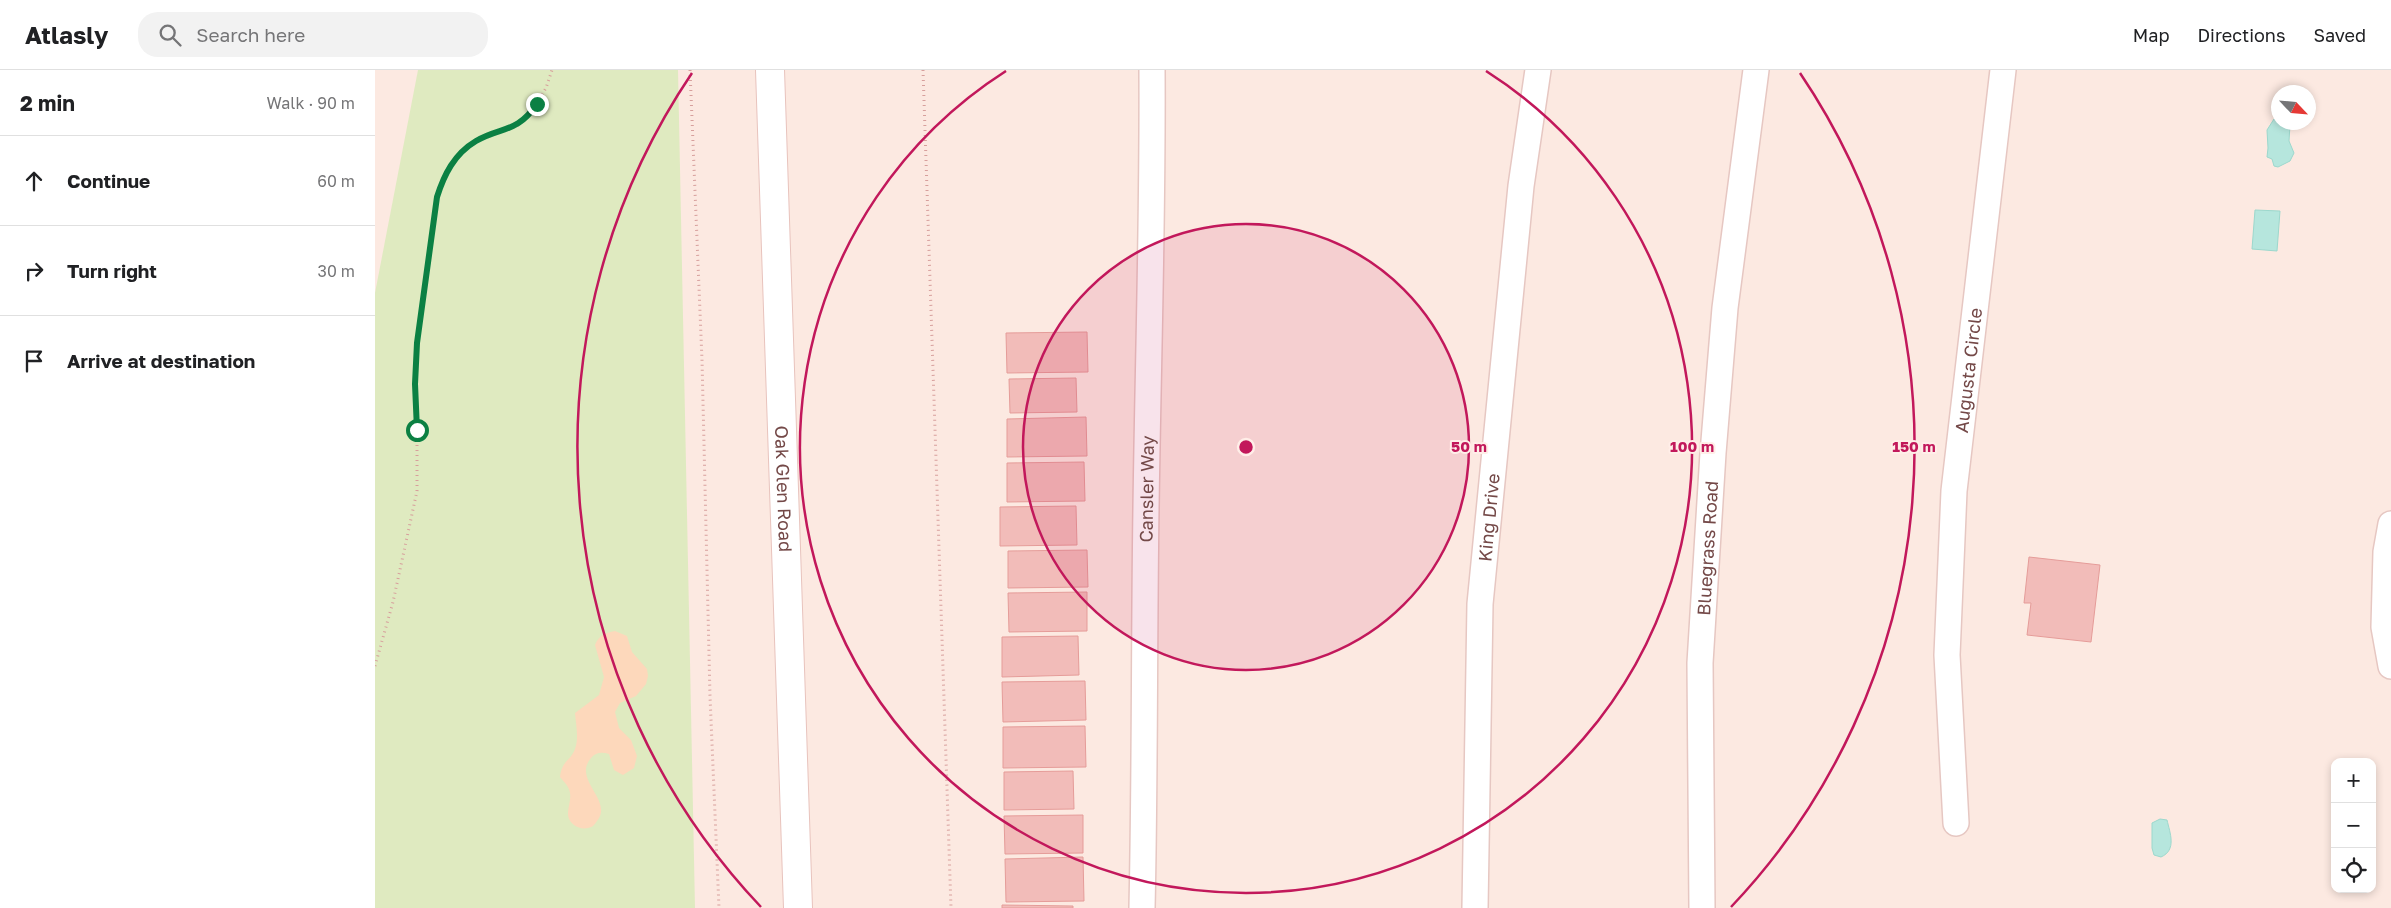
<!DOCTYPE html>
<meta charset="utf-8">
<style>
:root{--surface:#fff;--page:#f2f2f2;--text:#202124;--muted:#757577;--line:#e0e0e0}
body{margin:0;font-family:"Golos Text",sans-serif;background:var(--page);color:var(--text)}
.controls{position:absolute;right:15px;bottom:15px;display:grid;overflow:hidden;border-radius:10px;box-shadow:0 2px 8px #0003}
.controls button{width:45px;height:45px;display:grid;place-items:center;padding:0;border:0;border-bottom:1px solid var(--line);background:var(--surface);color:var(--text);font:25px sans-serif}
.compass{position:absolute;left:1896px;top:15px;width:45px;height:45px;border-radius:50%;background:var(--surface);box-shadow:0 2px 8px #0003;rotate:116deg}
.stop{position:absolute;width:15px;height:15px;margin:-11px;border:4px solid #0b8043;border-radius:50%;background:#fff}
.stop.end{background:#0b8043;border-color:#fff;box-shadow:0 1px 5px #0008}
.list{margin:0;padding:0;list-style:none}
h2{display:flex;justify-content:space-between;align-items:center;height:65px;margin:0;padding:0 20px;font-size:21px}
h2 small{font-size:16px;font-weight:400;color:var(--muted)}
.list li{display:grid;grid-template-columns:32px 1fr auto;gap:15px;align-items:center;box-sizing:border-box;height:90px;padding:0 20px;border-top:1px solid var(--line)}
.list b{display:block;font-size:19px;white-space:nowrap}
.list em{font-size:16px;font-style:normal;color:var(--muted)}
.icon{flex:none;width:28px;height:28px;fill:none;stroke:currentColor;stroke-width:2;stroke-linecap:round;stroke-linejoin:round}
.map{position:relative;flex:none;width:2016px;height:838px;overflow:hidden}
header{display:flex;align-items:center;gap:30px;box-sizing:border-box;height:70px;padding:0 25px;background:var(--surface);border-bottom:1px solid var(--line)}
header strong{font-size:24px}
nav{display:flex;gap:28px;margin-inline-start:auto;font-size:18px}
.search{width:350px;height:45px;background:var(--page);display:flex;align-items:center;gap:12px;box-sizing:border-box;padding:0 18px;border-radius:20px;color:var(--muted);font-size:19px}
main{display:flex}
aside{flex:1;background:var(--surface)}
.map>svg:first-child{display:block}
</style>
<header>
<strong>Atlasly</strong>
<div class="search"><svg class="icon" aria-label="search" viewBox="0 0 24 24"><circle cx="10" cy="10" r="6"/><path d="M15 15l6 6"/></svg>Search here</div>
<nav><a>Map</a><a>Directions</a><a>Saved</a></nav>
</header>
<main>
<aside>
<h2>2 min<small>Walk · 90 m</small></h2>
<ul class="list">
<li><svg class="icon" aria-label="ahead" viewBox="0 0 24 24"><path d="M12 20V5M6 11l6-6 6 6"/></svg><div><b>Continue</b></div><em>60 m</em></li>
<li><svg class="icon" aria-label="right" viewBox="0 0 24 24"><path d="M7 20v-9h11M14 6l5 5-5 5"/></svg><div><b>Turn right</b></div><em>30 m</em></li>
<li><svg class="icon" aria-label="arrive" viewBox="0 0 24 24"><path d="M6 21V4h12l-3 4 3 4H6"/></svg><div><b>Arrive at destination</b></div></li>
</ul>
</aside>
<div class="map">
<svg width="2016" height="838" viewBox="0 0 2016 838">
<rect width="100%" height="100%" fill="#fce9e1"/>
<path fill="#dfeac0" d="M43 0H303L320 838H0V223Z"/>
<path fill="#fdd8bb" d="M240 561 252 566 257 582 272 599 273 606 271 614 261 626 245 633 240 642 244 658 256 670 262 686 259 698 248 705 239 700 234 684C227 682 221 682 216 688 197 710 239 730 222 751 219 755 218 757 213 758 208 759 203 758 199 755 187 746 197 734 195 723 194 716 189 712 185 707 187 690 195 692 200 679 204 668 201 655 200 643L224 625 229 607 220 575C224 565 230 563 240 561Z"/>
<g fill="#b6e6dd" stroke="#9cd8cd">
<path d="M1899 49H1903L1904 52 1913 53 1915 55 1914 71 1919 83 1915 91 1903 97 1899 96 1897 89 1892 87 1893 78 1892 60Z"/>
<path d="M1880 140 1905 141 1902 181 1877 179Z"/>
<path d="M1785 749 1792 750C1795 763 1802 780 1786 787L1779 785 1777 778V753Z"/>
</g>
<g fill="#f2bcb9" stroke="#e59c99">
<path d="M712 262 713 302 632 303 631 263Z"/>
<path d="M701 308 702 342 635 343 634 309Z"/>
<path d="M711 347 712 386 632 387V349Z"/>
<path d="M709 392 710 431 632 432V393Z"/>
<path d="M701 436 702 475 625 476V437Z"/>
<path d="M712 480 713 517 633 518V481Z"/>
<path d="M1654 487 1725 495 1716 572 1652 565 1656 533H1649Z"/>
<path d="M712 522V561L634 562 633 523Z"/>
<path d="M703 566 704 605 627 607V567Z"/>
<path d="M710 611 711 650 628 652 627 612Z"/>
<path d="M710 656 711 697 628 698V657Z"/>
<path d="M698 701 699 739 629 740V702Z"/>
<path d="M708 745V783L630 784 629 746Z"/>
<path d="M708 787 709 831 631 832 630 789Z"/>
<path d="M627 835 698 836V838H627Z"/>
</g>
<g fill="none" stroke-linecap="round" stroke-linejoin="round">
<defs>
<g id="minor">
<path d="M2016 454 2011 482 2009 557 2016 596"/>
<path id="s1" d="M1581 753 1572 585 1579 421 1628 0"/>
<path id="s2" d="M767 838C770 705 769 571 771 438 773 292 778 146 777 0"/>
<path id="s3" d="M1100 838 1105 534 1146 116 1163 0"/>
<path id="s4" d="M1327 838 1325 593 1338 383 1350 238 1381 0"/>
</g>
<g id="secondary">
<path id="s5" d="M395 0 423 838"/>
</g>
</defs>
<use href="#minor" stroke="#e6c7c2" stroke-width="28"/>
<use href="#secondary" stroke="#e8c3bd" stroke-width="30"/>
<g stroke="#d79f9c" stroke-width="3" stroke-dasharray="1 4" stroke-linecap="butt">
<path d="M315 0 327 290 335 626 344 838"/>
<path d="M548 0 576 838"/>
<path d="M0 596 18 532 42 421V360L40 314 42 273 62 127 74 97 90 80 100 71 142 56 153 47 171 18 177 0"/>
</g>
<use href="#minor" stroke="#fff" stroke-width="25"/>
<use href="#secondary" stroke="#fff" stroke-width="28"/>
</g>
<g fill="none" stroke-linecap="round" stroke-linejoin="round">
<path stroke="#0b8043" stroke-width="6" d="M42 360 40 314 42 273 62 127C69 105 79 84 101 71 127 56 141 64 162 34"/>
</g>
<circle cx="871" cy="377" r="223" fill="#c2185b" fill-opacity=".12"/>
<g fill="none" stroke="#c2185b" stroke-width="2.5">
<circle cx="871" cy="377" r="223"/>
<path d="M1111 1A446 446 0 1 1 631 1"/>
<path d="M386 837A668 668 0 0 1 317 3M1425 3A668 668 0 0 1 1356 837"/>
</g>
<g text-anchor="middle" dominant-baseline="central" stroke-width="4" stroke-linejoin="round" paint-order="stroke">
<g font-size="18" fill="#744948" stroke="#ffeee8">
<text stroke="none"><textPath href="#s1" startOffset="454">Augusta Circle</textPath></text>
<text stroke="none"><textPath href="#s5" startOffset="419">Oak Glen Road</textPath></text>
<text stroke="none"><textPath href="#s2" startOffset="419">Cansler Way</textPath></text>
<text stroke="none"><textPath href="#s3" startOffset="391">King Drive</textPath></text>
<text stroke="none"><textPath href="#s4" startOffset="360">Bluegrass Road</textPath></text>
</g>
</g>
<circle cx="871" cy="377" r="8" fill="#c2185b" stroke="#ffeee8" stroke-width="2.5"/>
<g font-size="15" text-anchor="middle" font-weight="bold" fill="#c2185b" stroke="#ffeee8" stroke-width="4" stroke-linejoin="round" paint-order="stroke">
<text x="1094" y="382">50 m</text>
<text x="1317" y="382">100 m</text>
<text x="1539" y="382">150 m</text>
</g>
</svg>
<div class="controls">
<button>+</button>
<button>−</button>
<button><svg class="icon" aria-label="locate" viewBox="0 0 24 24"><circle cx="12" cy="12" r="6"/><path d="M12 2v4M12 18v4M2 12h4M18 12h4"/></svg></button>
</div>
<svg class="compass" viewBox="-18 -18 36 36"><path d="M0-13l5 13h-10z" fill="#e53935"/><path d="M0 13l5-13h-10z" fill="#757577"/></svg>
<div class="stop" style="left:42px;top:360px"></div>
<div class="stop end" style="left:162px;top:34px"></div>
</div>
</main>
